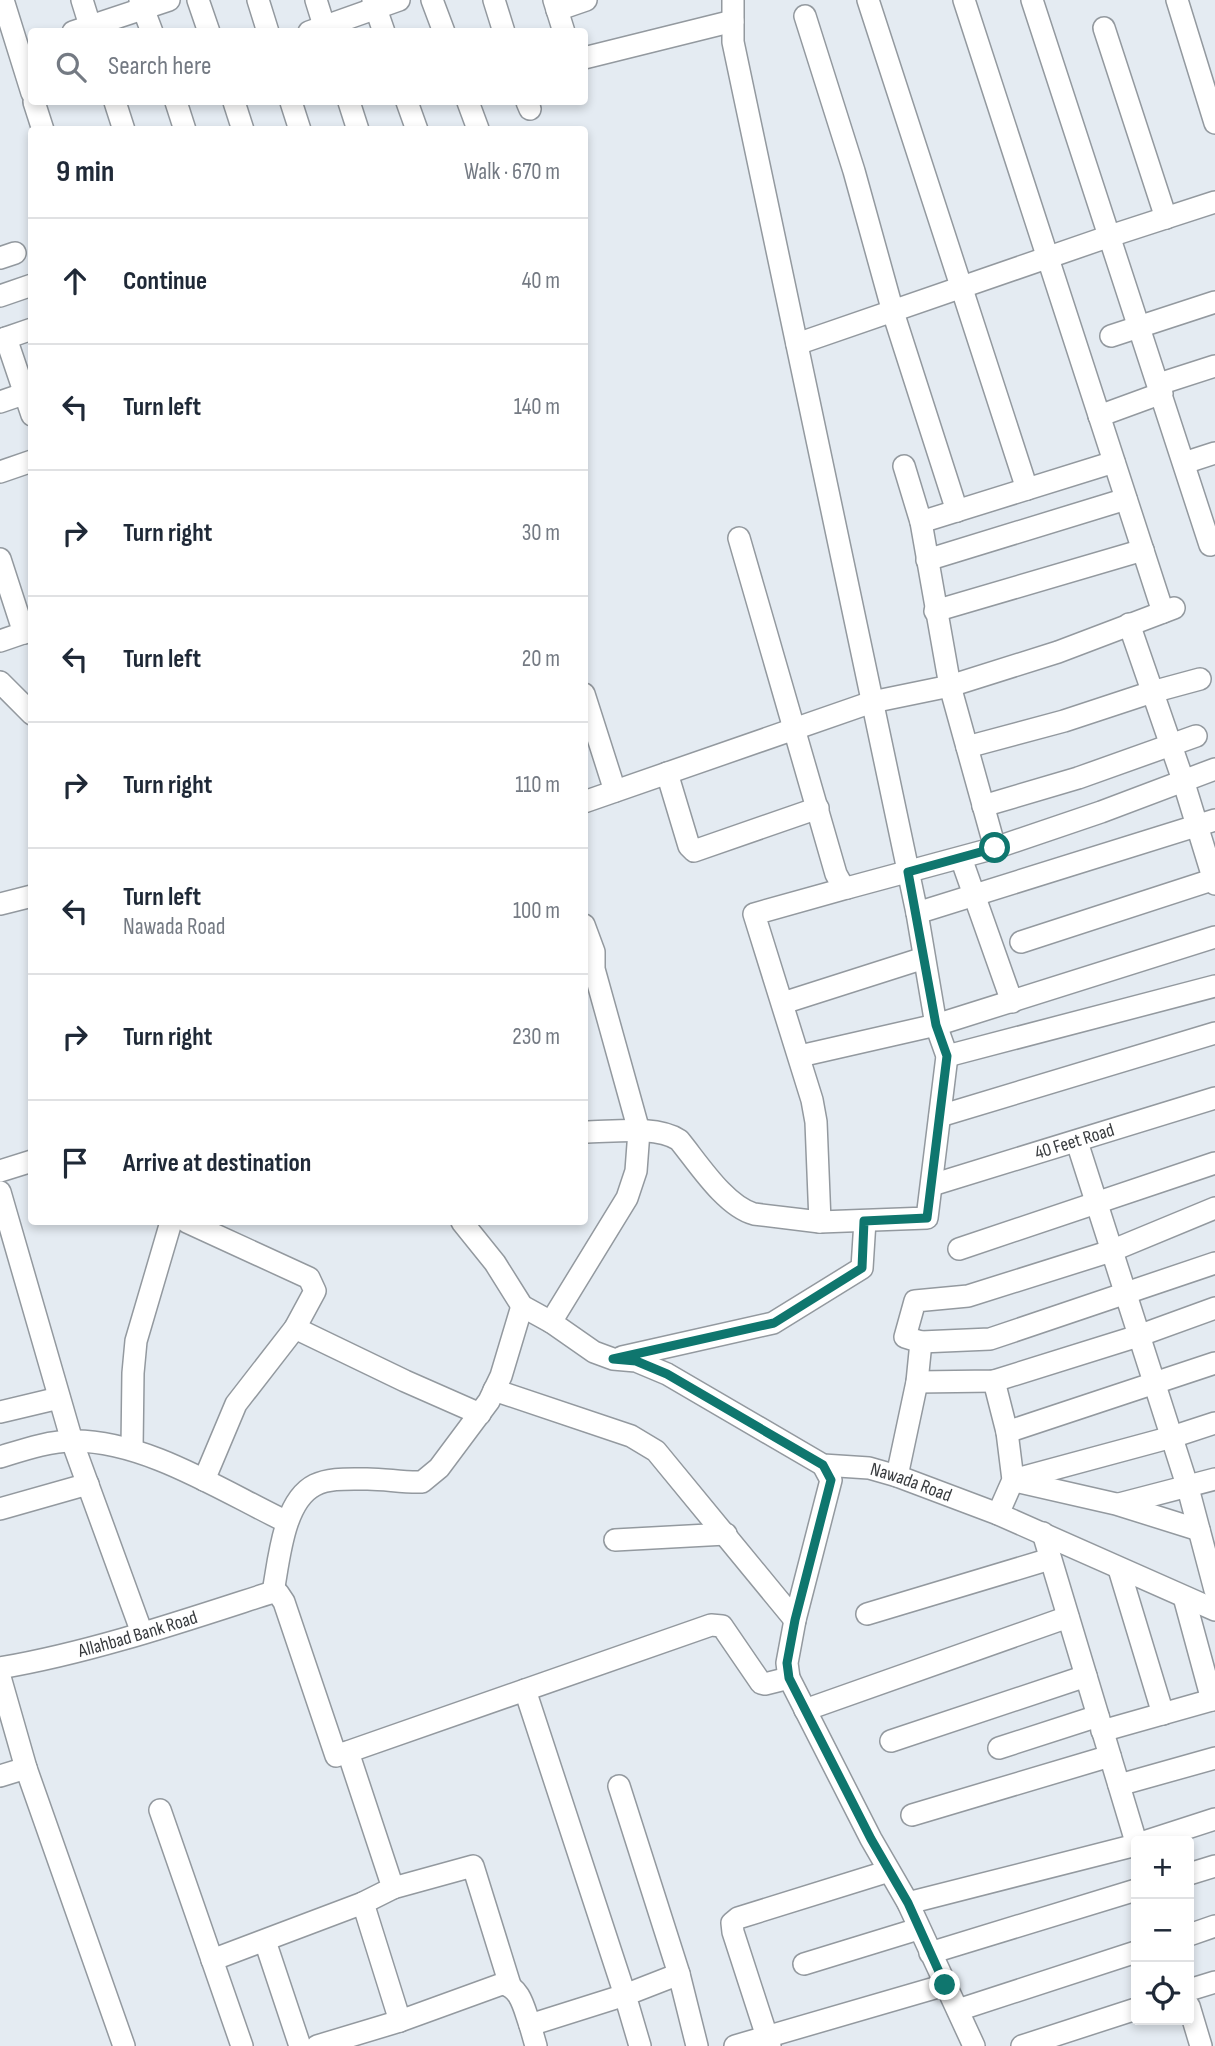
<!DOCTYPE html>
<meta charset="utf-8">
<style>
:root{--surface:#fff;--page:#f6f6f7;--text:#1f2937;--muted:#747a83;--line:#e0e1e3}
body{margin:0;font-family:"Sofia Sans Condensed",sans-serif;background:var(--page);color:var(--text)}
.controls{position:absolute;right:21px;bottom:21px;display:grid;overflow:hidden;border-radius:7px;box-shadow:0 4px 10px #0003}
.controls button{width:63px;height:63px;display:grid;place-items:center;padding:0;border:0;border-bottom:2px solid var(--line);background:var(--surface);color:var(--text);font:35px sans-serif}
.stop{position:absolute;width:21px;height:21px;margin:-16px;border:5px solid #0f766e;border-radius:50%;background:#fff}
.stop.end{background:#0f766e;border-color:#fff;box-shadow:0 2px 7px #0008}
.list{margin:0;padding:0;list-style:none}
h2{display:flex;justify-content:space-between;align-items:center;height:91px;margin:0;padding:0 28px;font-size:30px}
h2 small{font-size:23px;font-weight:400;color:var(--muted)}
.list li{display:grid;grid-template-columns:46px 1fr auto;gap:21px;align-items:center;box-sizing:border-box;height:126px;padding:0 28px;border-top:2px solid var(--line)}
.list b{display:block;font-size:26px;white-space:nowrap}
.list p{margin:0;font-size:23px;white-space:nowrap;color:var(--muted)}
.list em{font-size:23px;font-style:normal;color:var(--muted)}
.icon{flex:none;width:38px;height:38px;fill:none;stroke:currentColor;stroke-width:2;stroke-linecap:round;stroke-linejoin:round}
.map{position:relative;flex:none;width:1215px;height:2046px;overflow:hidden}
.search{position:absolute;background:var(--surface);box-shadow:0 4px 10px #0003;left:28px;top:28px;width:560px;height:77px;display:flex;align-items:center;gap:18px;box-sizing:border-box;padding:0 24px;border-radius:7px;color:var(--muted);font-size:26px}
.panel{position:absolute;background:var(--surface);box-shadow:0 4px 10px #0003;left:28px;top:126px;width:560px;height:1099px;border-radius:7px}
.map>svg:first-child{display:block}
</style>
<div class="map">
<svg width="1215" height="2046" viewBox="0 0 1215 2046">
<rect width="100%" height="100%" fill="#e4ebf2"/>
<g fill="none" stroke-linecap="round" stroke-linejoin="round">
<defs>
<g id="minor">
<path d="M3 0 32 93"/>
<path d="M82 0 92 32"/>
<path d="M140 0 152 32"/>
<path d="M198 0 209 32"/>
<path d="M258 0 268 32"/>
<path d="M316 0 326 32"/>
<path d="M373 0 384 32"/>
<path d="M432 0 444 32"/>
<path d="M494 0 504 32"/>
<path d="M554 0 564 32"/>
<path d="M868 0 1027 489"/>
<path d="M964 0 1163 612"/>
<path d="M1032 0 1210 545"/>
<path d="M1177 0 1215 123"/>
<path d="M557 10 586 0"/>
<path d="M805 16 854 171 893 312 957 511"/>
<path d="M1104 28 1166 218"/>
<path d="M73 32 169 0"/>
<path d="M309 32 399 0"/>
<path d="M584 58 733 21"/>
<path d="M34 102 43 130"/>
<path d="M115 102 124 130"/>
<path d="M176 102 185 130"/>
<path d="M234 102 243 130"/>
<path d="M291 102 300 130"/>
<path d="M349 102 358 130"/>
<path d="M407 102 417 130"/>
<path d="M468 102 478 129"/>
<path d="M527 102 530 109"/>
<path d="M0 258 15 253"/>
<path d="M0 296 32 285"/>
<path d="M1111 336 1215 302"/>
<path d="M6 338 32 415"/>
<path d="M0 340 32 329"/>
<path d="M797 344 1110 236 1215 202"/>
<path d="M1159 384 1215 366"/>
<path d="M0 402 32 391"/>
<path d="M1099 416 1162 393"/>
<path d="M1184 463 1215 453"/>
<path d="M904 466 921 522 950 686 995 848"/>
<path d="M0 472 32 461"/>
<path d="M921 522 1114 462"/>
<path d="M739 538 836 874 841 883 847 888 995 848 1101 812 1215 769"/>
<path d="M0 559 24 633"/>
<path d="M927 560 1126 499"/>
<path d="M935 611 1143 550"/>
<path d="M1129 624 1183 780 1215 884"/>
<path d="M0 641 32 630"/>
<path d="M0 682 32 714"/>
<path d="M584 694 615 791"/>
<path d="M967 747 1064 721 1152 692 1200 679"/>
<path d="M667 773 689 846 694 851 818 808"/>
<path d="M584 802 872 702 950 686 1058 652 1174 608"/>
<path d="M983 806 1078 778 1196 736"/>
<path d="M961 858 1012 1002"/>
<path d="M0 904 32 896"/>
<path d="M917 913 1215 820"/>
<path d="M1021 942 1215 879"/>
<path d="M783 1003 924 958"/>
<path d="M800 1056 936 1025 1215 937"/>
<path d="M947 1056 1215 986"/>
<path d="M940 1116 1215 1033"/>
<path d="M584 1132C612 1132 656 1125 679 1140 698 1163 725 1206 754 1214L820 1222 927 1218 947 1056 936 1025 917 913 733 42V0"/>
<path d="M1077 1142 1188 1488 1215 1590"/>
<path d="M0 1171 32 1161"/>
<path id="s1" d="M932 1185 1215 1098"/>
<path d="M0 1192 72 1441 142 1633"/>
<path d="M187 1222 309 1278 315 1291 295 1328 236 1404 204 1480"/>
<path id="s2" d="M462 1222 495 1263 522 1306 551 1322 594 1352 613 1359 636 1361 667 1374 823 1465 869 1468 897 1476 998 1514 1215 1610"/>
<path d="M820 1222 816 1122 812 1100 754 914 847 888"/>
<path d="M959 1249 1215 1163"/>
<path d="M551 1322 627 1198 636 1171 639 1131 594 969V952L584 925"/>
<path d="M295 1328 405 1381 480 1414"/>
<path d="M921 1342 990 1339 1215 1263"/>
<path d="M622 1357 773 1323 862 1268 865 1221"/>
<path d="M994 1381 1007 1432 1013 1480 998 1514"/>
<path d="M917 1382 994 1381 1138 1336 1215 1308"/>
<path d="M494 1390 631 1436 656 1451 795 1620"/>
<path d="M0 1412 59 1398"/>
<path d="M1007 1432 1215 1363"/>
<path d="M132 1448 133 1373 136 1341 171 1222"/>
<path d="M0 1457C23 1450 49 1441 73 1441 145 1440 224 1492 287 1522"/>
<path d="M823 1465 831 1480 795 1620 787 1663 789 1678 871 1839 908 1903 974 2046"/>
<path d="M897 1476 917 1382 921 1342 905 1337 915 1301 968 1296 1111 1251 1215 1208"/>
<path d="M1013 1480 1172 1437 1215 1423"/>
<path d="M1015 1481 1116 1504 1199 1530"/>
<path d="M1119 1504 1215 1479"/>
<path d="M0 1509 88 1484"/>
<path d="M1043 1533 1136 1842"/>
<path d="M615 1540 726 1534"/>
<path d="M1119 1569 1163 1714"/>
<path d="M273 1592 278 1593 284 1602 336 1756 711 1625 722 1626 761 1683 765 1684 789 1678"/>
<path d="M273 1592C279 1561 283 1501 315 1485 329 1478 347 1479 363 1479 382 1478 402 1483 422 1482L439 1468 489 1401 501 1376 522 1306"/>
<path d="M1184 1597 1212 1700"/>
<path d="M867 1614 1050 1559"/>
<path id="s3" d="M0 1668C93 1652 183 1621 273 1592"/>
<path d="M0 1677 26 1768"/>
<path d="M805 1710 1068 1617"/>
<path d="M1102 1731 1215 1699"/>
<path d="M891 1741 1086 1676"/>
<path d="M999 1748 1098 1716"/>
<path d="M348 1752 393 1888 363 1903"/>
<path d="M0 1776 26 1768 124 2046"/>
<path d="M1119 1785 1215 1758"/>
<path d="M619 1786 679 1974"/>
<path d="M160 1810 242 2046"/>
<path d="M912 1815 1110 1756"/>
<path d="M1147 1841 1215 1819"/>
<path d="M1189 1874 1215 1866"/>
<path d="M393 1888 473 1866 510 1985"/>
<path d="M908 1903 1136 1845"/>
<path d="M1189 1935 1215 1926"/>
<path d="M265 1941 300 2046"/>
<path d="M930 1953 1136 1890"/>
<path d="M212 1960 363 1903 400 2021"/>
<path d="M804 1964 918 1929"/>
<path d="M1189 1990 1215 1982"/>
<path d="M1189 2006 1201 2046"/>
<path d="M958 2010 1136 1952"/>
<path d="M530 2025 536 2046"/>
<path d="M317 2046 400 2021 502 1984C521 1987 524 2009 530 2025L625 1995 525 1690"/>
<path d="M640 2046 625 1995 679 1974 697 2046"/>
<path d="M735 2046 945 1985"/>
<path d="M770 2046 733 1932 732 1923 738 1918 889 1871"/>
<path d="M1022 2046 1136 2009"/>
</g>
</defs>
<use href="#minor" stroke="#93999f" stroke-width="24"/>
<use href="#minor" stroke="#fff" stroke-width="21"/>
</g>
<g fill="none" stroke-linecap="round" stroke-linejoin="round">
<path stroke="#0f766e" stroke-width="9" d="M945 1985 908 1903 871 1839 789 1678 787 1663 795 1620 831 1480 823 1465 667 1374 636 1361 613 1359 774 1323 862 1268 864 1221 927 1218 947 1056 936 1025 908 872 995 848"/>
</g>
<g text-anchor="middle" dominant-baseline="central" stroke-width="5" stroke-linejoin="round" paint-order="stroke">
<g font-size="19" fill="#393c3f" stroke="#e4ebf2">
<text stroke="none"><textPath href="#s1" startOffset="149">40 Feet Road</textPath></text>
<text stroke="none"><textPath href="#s2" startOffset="537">Nawada Road</textPath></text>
<text stroke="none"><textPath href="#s3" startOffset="142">Allahbad Bank Road</textPath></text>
</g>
</g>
</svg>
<div class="controls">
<button>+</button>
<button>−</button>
<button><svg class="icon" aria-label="locate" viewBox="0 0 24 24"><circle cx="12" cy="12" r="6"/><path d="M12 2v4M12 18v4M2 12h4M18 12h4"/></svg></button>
</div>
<div class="stop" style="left:995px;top:848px"></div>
<div class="stop end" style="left:945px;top:1985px"></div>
<div class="search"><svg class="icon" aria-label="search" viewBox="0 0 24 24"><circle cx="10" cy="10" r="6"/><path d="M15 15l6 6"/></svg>Search here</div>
<section class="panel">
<h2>9 min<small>Walk · 670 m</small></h2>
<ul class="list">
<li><svg class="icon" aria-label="ahead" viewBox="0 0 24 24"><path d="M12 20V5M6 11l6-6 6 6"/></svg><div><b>Continue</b></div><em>40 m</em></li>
<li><svg class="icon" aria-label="left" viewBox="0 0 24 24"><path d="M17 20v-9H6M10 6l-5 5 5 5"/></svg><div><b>Turn left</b></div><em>140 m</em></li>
<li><svg class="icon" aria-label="right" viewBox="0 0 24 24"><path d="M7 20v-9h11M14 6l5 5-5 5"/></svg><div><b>Turn right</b></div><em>30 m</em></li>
<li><svg class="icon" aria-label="left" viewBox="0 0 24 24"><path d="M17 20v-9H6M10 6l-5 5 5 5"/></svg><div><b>Turn left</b></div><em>20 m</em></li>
<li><svg class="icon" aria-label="right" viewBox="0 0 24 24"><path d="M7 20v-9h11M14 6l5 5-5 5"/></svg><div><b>Turn right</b></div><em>110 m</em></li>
<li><svg class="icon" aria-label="left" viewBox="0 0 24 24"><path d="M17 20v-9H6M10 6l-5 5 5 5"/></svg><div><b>Turn left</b><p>Nawada Road</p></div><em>100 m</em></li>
<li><svg class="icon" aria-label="right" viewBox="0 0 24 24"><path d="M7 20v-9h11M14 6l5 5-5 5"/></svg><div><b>Turn right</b></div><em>230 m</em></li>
<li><svg class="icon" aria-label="arrive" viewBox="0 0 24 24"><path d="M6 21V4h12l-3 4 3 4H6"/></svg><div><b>Arrive at destination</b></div></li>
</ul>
</section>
</div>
